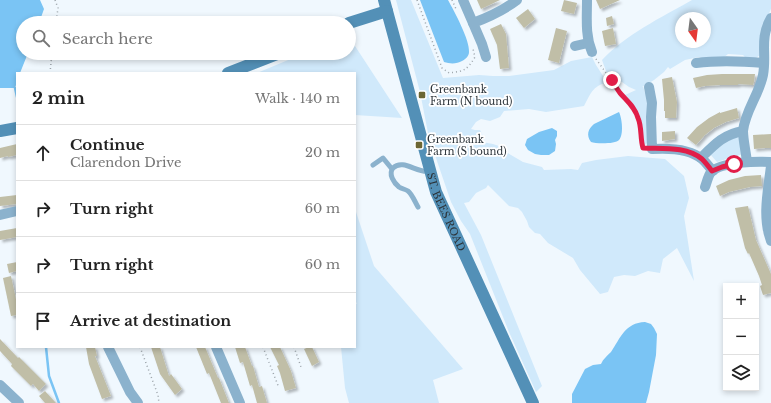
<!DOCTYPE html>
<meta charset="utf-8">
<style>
:root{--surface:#fff;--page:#f2f2f2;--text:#222;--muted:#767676;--line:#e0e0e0}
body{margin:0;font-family:"Libre Baskerville",serif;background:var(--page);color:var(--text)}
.controls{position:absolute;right:12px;bottom:12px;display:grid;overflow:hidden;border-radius:0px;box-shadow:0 2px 6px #0003}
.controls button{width:36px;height:36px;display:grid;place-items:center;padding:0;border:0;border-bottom:1px solid var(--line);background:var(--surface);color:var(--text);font:20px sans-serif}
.compass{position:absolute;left:675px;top:12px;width:36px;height:36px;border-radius:50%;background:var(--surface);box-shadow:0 2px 6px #0003;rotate:166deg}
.stop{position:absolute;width:12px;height:12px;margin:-9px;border:3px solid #e11d48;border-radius:50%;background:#fff}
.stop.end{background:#e11d48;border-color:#fff;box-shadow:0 1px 4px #0008}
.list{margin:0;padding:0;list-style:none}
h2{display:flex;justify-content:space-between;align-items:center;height:52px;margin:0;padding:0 16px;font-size:17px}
h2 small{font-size:13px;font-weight:400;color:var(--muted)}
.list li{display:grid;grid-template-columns:26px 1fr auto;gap:12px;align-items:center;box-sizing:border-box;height:56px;padding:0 16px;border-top:1px solid var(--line)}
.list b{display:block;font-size:15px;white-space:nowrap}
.list p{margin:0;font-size:13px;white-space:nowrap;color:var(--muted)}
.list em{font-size:13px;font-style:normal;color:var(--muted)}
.icon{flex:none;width:22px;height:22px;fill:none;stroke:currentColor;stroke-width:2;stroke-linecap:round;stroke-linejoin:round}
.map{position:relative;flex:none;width:771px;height:403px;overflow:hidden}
.search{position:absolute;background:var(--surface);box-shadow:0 2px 6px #0003;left:16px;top:16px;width:340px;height:44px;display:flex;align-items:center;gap:10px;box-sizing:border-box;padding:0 14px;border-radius:22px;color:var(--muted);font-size:15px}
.panel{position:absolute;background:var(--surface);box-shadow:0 2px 6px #0003;left:16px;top:72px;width:340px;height:276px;border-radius:0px}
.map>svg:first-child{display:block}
</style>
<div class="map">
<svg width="771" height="403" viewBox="0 0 771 403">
<defs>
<filter id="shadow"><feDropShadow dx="2.5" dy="2.5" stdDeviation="1" flood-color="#0004"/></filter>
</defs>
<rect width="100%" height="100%" fill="#f0f8fe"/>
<g fill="#d0e9fb" fill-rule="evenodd">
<path d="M396 0H411L443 78 479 75 493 76H509L554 70 571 61 592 57 596 65 607 82C592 87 591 93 584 106L546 112 529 109 504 111 500 117 490 121 481 119 476 122 471 129 475 130H480L483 136 482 142 493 144 502 147 506 152 523 162 542 167 544 170 571 169 578 170 582 163 596 160 628 156 665 159 684 176 689 198 684 216 694 281 677 248 663 259 660 273 648 271 635 276 624 275 614 277 608 292 600 294 580 270 573 258 548 243 540 234 535 233 529 227 527 221 522 212 518 208 509 206 488 185 486 188 476 193 469 202 464 203 481 235 542 386 536 392 509 332 470 234 461 221 451 202 437 161 428 133 420 92Z"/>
<path d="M692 0H771V9L764 24 760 55 756 58H746L743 55 728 54 723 58 703 59 699 57 685 60 670 69 668 67 664 72 654 80 642 87 643 86 645 93 648 95V142L644 146C641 123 643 112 625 95L636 90 629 87 622 82 611 77 606 71 602 60C625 35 662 17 692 0ZM681 18H705V42H681Z"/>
<path d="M349 46H355L402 118 355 115V73H257L305 53H349Z"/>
<path d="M739 136 743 154 717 162 710 154 718 145Z"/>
<path d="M355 209 374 266 463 369 433 380 439 403H349L345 388 341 347H355V305L357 303 355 302Z"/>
</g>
<g fill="#7ac4f4">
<path d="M0 0H40L44 9 39 23H23V53H28L20 73H17V82L15 88H0Z"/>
<path d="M420 0H448C454 11 470 40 469 52 469 56 466 59 462 61 457 64 450 64 444 62Z"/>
<path d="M619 112C622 118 624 135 619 140 616 144 596 144 591 142 586 135 588 129 594 124Z"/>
<path d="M552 128 557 131V136L555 140 556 144 555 151 549 155H541L535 154 528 150 525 145 527 139 539 132Z"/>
<path d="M645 322 651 324 654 328 657 334 656 355 649 392 646 403H572V394L585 369 593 365 601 364C603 359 607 356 611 352 621 337 625 323 645 322Z"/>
</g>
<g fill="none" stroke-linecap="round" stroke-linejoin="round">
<g stroke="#7ac4f4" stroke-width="2.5">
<path d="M15 88 17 97"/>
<path d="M46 347 49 376 59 403"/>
</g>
</g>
<g fill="#c0bea7" filter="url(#shadow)">
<path d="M477 0H500L481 9Z"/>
<path d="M564 0 577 3 574 14 561 11Z"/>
<path d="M596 0H620L600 9Z"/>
<path d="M528 9 535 19 524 28 516 18Z"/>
<path d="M612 16 614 24 607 26 606 18Z"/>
<path d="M501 24 506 34 509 68 500 69 497 45 490 29Z"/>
<path d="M556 28 567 31 559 63 548 60Z"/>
<path d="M613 28 616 44 605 46 602 31Z"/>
<path d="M722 74H755L754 82 753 85 738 84V85H720L705 86 696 88 693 78 707 75Z"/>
<path d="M672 77 677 102 676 118H665V111H664V100L662 79Z"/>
<path d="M737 108 739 118 726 122 714 128 705 135 696 145 687 138 697 127 709 118 720 112V113Z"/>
<path d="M675 131V139L662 141V132Z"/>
<path d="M771 134V148H765L754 149 753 135Z"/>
<path d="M17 144V155L8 157V156L0 158V148Z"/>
<path d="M761 175 762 186 750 187 729 192 720 196 716 186 729 180 745 176Z"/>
<path d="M17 195V204L0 206V197Z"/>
<path d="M748 206 756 240 771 274V293L763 295 760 286 762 285 759 276 749 253 748 254 745 248 735 208Z"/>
<path d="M17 228V237L0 240V231Z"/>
<path d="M17 262V271L9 273 7 264Z"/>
<path d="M11 276 17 304V315L11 316 3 278Z"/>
<path d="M0 339 18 358 19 357 46 384 39 391 33 384 31 386 11 366 12 364 0 351Z"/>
<path d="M86 347H95L97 356H95L111 396 102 399 89 364Z"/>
<path d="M151 347H160L169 376 171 374 182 389 175 395 160 374Z"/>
<path d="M196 347H205L218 378H219L229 403H221L209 373 207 374Z"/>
<path d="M235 347H245L252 366H253L259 387 262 386 267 403H257L252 385 250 386 243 362 240 363Z"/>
<path d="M270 347H280L291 371 296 388 285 391 280 373 277 366 279 365Z"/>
<path d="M309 347H312L319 362 312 366 304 349Z"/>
<path d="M45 391 56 403H45L39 396Z"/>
</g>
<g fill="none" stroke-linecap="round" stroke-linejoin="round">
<g stroke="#9ca4aa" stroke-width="1.5" stroke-dasharray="1 3" stroke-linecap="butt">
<path d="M55 0 58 8 56 23"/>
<path d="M417 0 442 68 449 73C465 71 467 70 475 57L473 49"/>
<path d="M452 0 456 9"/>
<path d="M596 59 620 92 631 104 636 111 639 119 641 141 642 145"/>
<path d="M50 73 52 53"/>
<path d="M140 347 158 395 159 403"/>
<path d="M263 347 279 388"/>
<path d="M294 347 301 367"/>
</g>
<g stroke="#8bb2cd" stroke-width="5">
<path d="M373 165 383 158 392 169"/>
<path d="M418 207C415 202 412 194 408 191 405 189 402 189 399 187 394 183 388 174 393 168 403 158 418 174 429 171"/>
</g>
<g stroke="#8bb2cd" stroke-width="10">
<path d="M463 0 473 23"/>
<path d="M587 0C587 18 585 35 592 52"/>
<path d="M575 46 588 43"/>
<path d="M486 57 482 44 473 23C489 17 504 10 517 0"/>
<path d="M696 63C719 60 741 61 764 63"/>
<path d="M649 87 652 103 651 117 652 149C668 148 689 148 702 159 706 162 709 167 713 171"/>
<path d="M701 158C714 145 724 134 743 131"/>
<path d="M747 162C746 153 743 139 743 131 745 111 759 95 763 75 767 54 759 39 771 18"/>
<path d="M771 166C768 191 762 217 771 241"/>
<path d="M705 187C707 182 708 176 711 172 721 162 757 161 771 162"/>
<path d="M0 215 17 211"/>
<path d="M108 347 130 392 138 403"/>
<path d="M216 347 240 403"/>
<path d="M0 385 19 403"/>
</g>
<g stroke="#5390b7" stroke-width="12">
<path id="s1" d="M384 0 436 192 533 403"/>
<path d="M349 23 387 11"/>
<path d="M228 73 280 53"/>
<path d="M0 131 17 128"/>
</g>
</g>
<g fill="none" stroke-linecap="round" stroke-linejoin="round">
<path stroke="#e11d48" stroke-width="5" d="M612 80C614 84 617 89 620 93 627 101 635 107 638 118 642 127 640 138 643 148 662 149 686 146 702 159 706 163 709 167 712 171L722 167 734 164"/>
</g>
<g fill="#6c6633" stroke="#fff" stroke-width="1.5">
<rect x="418" y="91" width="8" height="8" rx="2"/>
<rect x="415" y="141" width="8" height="8" rx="2"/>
</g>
<g text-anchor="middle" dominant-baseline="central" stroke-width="3.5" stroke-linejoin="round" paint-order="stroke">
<g font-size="10" fill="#2c343a" stroke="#fff" text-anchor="start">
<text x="430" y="89">Greenbank<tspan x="430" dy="12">Farm (N bound)</tspan></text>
<text x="427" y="139">Greenbank<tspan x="427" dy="12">Farm (S bound)</tspan></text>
</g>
<g font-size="10" fill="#2c343a" stroke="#fff">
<text stroke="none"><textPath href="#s1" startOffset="221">ST. BEES ROAD</textPath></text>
</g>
</g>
</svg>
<div class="controls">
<button>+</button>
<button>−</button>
<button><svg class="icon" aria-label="layers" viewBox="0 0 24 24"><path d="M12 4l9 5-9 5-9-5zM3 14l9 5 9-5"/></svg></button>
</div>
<svg class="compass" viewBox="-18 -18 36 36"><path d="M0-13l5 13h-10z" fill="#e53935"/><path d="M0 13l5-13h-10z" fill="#767676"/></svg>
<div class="stop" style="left:734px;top:164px"></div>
<div class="stop end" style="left:612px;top:80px"></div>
<div class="search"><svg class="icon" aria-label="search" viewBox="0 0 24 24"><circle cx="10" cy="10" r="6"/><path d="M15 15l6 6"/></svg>Search here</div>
<section class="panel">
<h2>2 min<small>Walk · 140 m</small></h2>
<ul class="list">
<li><svg class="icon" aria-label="ahead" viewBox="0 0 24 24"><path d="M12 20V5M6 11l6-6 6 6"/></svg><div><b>Continue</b><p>Clarendon Drive</p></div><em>20 m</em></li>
<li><svg class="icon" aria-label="right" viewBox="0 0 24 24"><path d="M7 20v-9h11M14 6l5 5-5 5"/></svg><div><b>Turn right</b></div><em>60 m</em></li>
<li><svg class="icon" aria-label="right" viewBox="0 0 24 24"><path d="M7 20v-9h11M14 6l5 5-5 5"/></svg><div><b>Turn right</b></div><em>60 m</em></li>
<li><svg class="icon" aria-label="arrive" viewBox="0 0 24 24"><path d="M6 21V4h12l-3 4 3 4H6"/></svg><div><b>Arrive at destination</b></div></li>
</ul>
</section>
</div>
